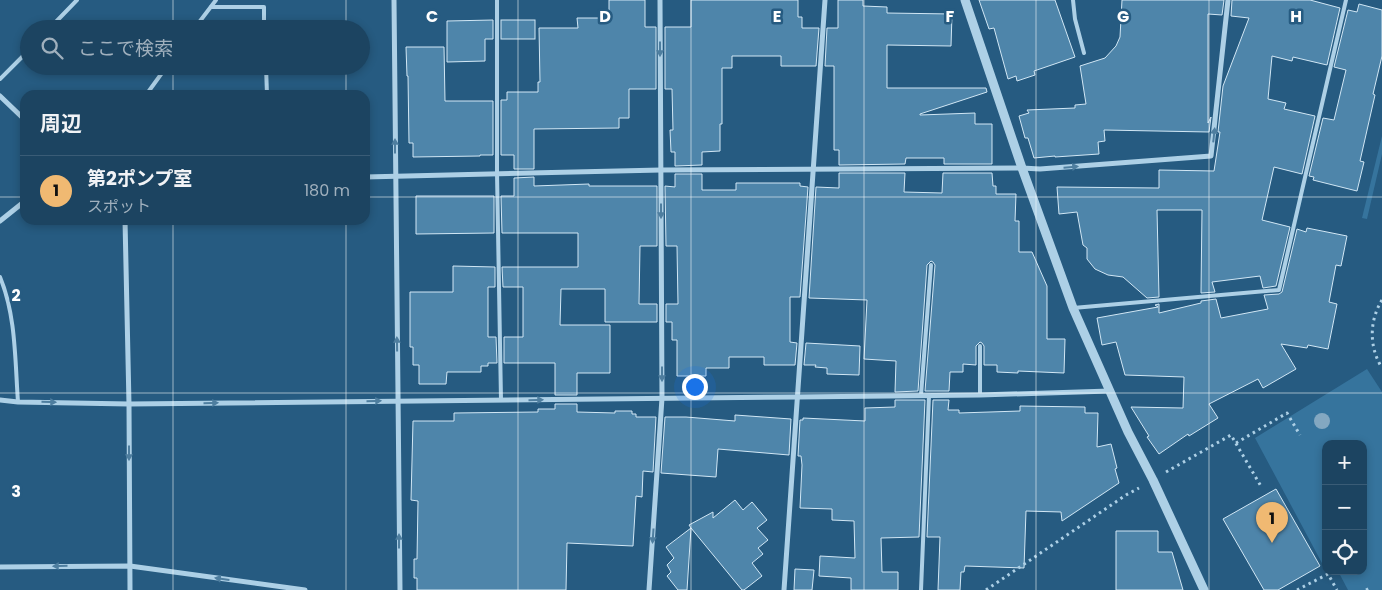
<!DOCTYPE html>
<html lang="ja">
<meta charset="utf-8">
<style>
:root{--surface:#1c4461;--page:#254b67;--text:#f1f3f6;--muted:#a0b0bd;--line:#3a5c76;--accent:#f0b972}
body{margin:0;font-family:Poppins,"Noto Sans JP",sans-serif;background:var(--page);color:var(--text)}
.controls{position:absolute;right:15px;bottom:15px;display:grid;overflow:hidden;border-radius:10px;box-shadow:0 2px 8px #0003}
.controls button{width:45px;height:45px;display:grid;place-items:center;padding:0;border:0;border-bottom:1px solid var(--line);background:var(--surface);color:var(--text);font:25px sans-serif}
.you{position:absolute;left:694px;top:386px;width:18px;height:18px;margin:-12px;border:4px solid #fff;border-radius:50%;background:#1a73e8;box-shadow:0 0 0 8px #1a73e833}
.badge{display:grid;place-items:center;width:32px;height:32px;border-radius:50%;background:var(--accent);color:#111;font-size:16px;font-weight:700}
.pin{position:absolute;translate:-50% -41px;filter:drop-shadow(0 1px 2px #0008)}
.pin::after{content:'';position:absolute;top:26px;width:18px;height:15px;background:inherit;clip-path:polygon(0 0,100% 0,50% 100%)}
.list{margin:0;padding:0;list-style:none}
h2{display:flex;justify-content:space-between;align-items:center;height:65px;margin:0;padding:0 20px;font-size:21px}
h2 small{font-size:16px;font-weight:400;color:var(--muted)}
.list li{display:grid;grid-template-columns:32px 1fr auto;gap:15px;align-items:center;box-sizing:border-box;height:70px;padding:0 20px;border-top:1px solid var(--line)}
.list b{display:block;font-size:19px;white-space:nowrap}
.list p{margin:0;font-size:16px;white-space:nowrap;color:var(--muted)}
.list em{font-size:16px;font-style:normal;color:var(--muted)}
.icon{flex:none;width:28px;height:28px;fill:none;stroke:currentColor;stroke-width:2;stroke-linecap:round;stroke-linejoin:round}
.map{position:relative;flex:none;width:1382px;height:590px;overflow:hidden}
.search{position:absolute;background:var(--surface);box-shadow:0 2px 8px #0003;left:20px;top:20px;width:350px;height:55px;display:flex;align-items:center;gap:12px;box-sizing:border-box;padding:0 18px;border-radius:28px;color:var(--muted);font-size:19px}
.panel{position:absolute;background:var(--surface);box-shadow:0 2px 8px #0003;left:20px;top:90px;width:350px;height:135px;border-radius:15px}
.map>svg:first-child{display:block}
</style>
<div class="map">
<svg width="1382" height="590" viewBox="0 0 1382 590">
<rect width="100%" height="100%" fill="#265b81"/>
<g fill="#36749d">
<path d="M1382 136V154L1367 219 1362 218Z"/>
<path d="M1367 369 1382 392V590H1348L1338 571H1363V444H1326V564L1323 565 1255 438Z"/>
</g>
<g fill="#4e85aa" stroke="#d1e7f5">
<path d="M609 0H645V27H656V89H629V118H619V128L534 129V169H514V155H501V100H507V92H538V82H540L539 28H578L577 18H609Z"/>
<path d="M691 0H798V17H802V28H819L816 66H781V56H732V68H722V124H720V151L702 152V165L675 166V152H671L670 130H673L672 89H665V27H691Z"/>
<path d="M838 0H863V6L887 7V13L952 14 951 46 887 45V88H986L987 92 920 114V115L975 113V124H992V164H944V158H906L905 164 839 165V150H834V66H825L827 28H838Z"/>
<path d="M979 0H1055L1075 57 1034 71 1035 75 1017 81 1016 76 1008 79 994 28 989 29Z"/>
<path d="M1122 0H1224L1222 15 1208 14V123L1211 117 1209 132 1104 130 1105 141 1098 142 1099 154 1055 157V156L1034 158 1028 138H1025L1019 116 1029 113 1027 110 1075 108V105L1086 104 1080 66 1105 58 1116 46 1120 37Z"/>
<path d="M1232 0H1310L1340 8 1327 65 1293 57 1292 61 1272 56 1268 99 1286 103 1284 109 1315 116 1302 174 1274 167 1262 220 1290 227 1276 286 1263 288 1260 276 1212 282 1215 292 1201 293 1202 210H1157L1159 297 1147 298 1123 277 1108 275 1095 269 1087 259V248L1083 245 1077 212 1059 214 1057 187 1159 188V170L1214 171 1220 132H1218L1223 86 1249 18 1231 16Z"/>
<path d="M1359 4 1382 10V56L1373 94 1375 95 1360 161 1364 162 1357 191 1313 180 1314 177 1309 176 1323 118 1334 120 1346 70 1334 67 1348 10 1357 12Z"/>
<path d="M493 20V39H485V61L447 62V21Z"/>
<rect x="501" y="20" width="34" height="19"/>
<path d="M406 47H444L445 101H493V155H480V156L413 157V143H409L408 76H407Z"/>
<path d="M839 173H905L904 192 942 193 943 173H992L993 186H996V194H1016L1015 221H1019V252H1032L1047 286V339H1065L1064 373 1018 371V373L997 372V365H984V346L982 343 980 342 976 346V365L963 364V372H950L949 391H925L935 265 933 262 931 261 927 265 918 391 895 392 896 361 864 359 867 300 809 298 816 187 839 188Z"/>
<path d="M675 174H702V190H736V183H800V186L808 187 800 297H790V342L797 343 795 365H764V357H729V368H706V376H677V340H672V322H666V304H678L677 246H666L665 186 675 187Z"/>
<path d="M534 177V186L589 184V186H657V246H640L639 304H657V322H605V289H561L560 325H610V373H577V395H555V363H504V337H523V287H503L502 267H578V233H502L501 196H514V178Z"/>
<path d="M416 196H494V233L416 234Z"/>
<path d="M1307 228 1347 236 1341 266 1336 265 1329 302 1337 304 1328 349 1308 345 1307 348 1281 344 1296 369 1263 388 1258 379 1209 404 1218 418 1189 436 1188 434 1159 454 1147 437 1149 436 1131 407 1183 408 1184 377 1125 375 1116 342 1102 345 1097 318 1158 307 1155 305 1159 304V313L1201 303V301L1216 299 1221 318 1268 309 1264 295 1279 294 1282 292 1297 229 1306 232Z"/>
<path d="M453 266 495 267V287H488V337H496L497 363H488V366H481V372H447L446 384H419V365H413V347H410V292H453Z"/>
<path d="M806 343 860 346 859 375 827 374V368L815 367 816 365H804Z"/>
<path d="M895 400H925L919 537 881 538 882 572H898V590H851V578L819 576 820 556 855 558 854 521 832 520V509L800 508 802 465 801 456H798L800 420H803V418L865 421V408L895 407Z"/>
<path d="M933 400H949L948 410H959V413L1020 411V406L1085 407V413H1098L1097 447 1111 444 1117 468 1115 469 1119 483 1062 521 1061 512 1026 511 1024 568 965 566 964 572H961L960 590H938L940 537H927Z"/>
<path d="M555 404H577V412L615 413V411H632V414H636V417H656L653 472 643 471 642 497 636 496 633 546 567 543 566 590H417V578H414V559H417L418 501 411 500 413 421H454V413L538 412V409H555Z"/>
<path d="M735 415 791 419 789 455 718 449 716 477 661 473 665 417H686L735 421Z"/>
<path d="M1276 489 1320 566 1278 590H1264L1223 519Z"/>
<path d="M735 500 743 510 752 502 767 520 757 528 768 540 758 548 763 554 752 563 762 576 744 590H742L691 528 687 590H678L667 576 671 572 667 565 674 558 666 547 691 528 689 525 713 512V518Z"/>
<path d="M1116 531H1158V552H1172L1183 590H1116Z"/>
<path d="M795 569 814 570 812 590H794Z"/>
</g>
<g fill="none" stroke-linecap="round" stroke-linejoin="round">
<g stroke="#add0e6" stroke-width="3" stroke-dasharray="2.5 4" stroke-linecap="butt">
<path d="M1382 300C1369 321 1369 347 1382 368"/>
<path d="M1236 443 1287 413 1300 435"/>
<path d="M1166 472 1231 435 1262 488"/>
<path d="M986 590 1126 495 1139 488"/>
<path d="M1297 590 1328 574 1337 590"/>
<path d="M1366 590 1370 588"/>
</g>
<g stroke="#add0e6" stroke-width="4">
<path d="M497 0V173L501 400"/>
<path d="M1073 0 1075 19 1084 53"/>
<path d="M211 7H264V29"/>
<path d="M49 29 77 0"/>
<path d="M194 29 216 0"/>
<path d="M266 66 267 95"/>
<path d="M0 79 29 50"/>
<path d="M146 95 167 66"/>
<path d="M0 277C16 315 15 361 18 402"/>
<path d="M1073 308 1279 290 1346 0"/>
<path d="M921 395 931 265"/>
<path d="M980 395V346"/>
<path d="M921 590 929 396"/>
</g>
<g stroke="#add0e6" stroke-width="5">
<path d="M394 0 400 590"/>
<path d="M0 96 25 120"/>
<path d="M365 177 661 170 1022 168 1040 169 1211 156 1228 0"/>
<path d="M125 220 129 404 130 590"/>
<path d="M0 221 25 201"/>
<path d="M0 400 18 402 129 404 797 397 980 395 1110 391"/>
<path d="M0 567 130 566 305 590"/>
<path d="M649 590 662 398 660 0"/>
<path d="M784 590 825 0"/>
</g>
<path stroke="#add0e6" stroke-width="9" d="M965 0 1022 168 1073 308 1128 432 1153 480 1204 590"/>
</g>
<circle fill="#84a8c1" cx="1322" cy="421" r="8"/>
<defs><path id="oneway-solid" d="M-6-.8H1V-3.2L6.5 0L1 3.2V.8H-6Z" transform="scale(1.25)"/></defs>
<g fill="#4e7e9f">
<use href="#oneway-solid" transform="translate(660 49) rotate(90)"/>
<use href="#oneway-solid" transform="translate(1214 135) rotate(-84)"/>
<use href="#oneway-solid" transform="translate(395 146) rotate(-90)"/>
<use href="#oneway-solid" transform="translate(1071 167) rotate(-5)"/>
<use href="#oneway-solid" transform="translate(661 211) rotate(90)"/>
<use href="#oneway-solid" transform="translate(397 344) rotate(-91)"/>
<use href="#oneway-solid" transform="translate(662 374) rotate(90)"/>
<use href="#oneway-solid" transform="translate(536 400) rotate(-1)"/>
<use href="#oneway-solid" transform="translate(374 401) rotate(-1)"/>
<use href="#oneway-solid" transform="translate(49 402) rotate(1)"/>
<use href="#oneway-solid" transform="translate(211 403) rotate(-1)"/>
<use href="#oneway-solid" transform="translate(129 453) rotate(90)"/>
<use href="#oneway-solid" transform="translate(653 536) rotate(94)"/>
<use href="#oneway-solid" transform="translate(399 541) rotate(-90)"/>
<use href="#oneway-solid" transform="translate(60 566) rotate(179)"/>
<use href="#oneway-solid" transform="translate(222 579) rotate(-172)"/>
</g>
<path fill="none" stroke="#fff" stroke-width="1" stroke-opacity="0.55" d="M173 0V29M346 0V29M518 0V590M691 0V590M864 0V590M1036 0V590M1209 0V590M173 66V95M346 66V95M0 197H25M365 197H1382M173 220V590M346 220V590M0 393H1382"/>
<g font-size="16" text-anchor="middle" font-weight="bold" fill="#fff" stroke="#265b81" stroke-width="5" stroke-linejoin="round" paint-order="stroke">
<text x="432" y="22">C</text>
<text x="605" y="22">D</text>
<text x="777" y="22">E</text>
<text x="950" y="22">F</text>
<text x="1123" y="22">G</text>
<text x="1296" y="22">H</text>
<text x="16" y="301">2</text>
<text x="16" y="497">3</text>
</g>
</svg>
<div class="controls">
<button>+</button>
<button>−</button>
<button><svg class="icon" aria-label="locate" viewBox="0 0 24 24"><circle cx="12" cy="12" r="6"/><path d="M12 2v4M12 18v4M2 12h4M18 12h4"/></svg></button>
</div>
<div class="you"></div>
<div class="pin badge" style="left:1272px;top:543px">1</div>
<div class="search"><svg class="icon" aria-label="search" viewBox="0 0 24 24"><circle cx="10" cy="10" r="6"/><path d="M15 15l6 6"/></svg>ここで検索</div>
<section class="panel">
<h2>周辺<small></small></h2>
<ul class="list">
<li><span class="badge">1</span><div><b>第2ポンプ室</b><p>スポット</p></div><em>180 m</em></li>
</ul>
</section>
</div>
